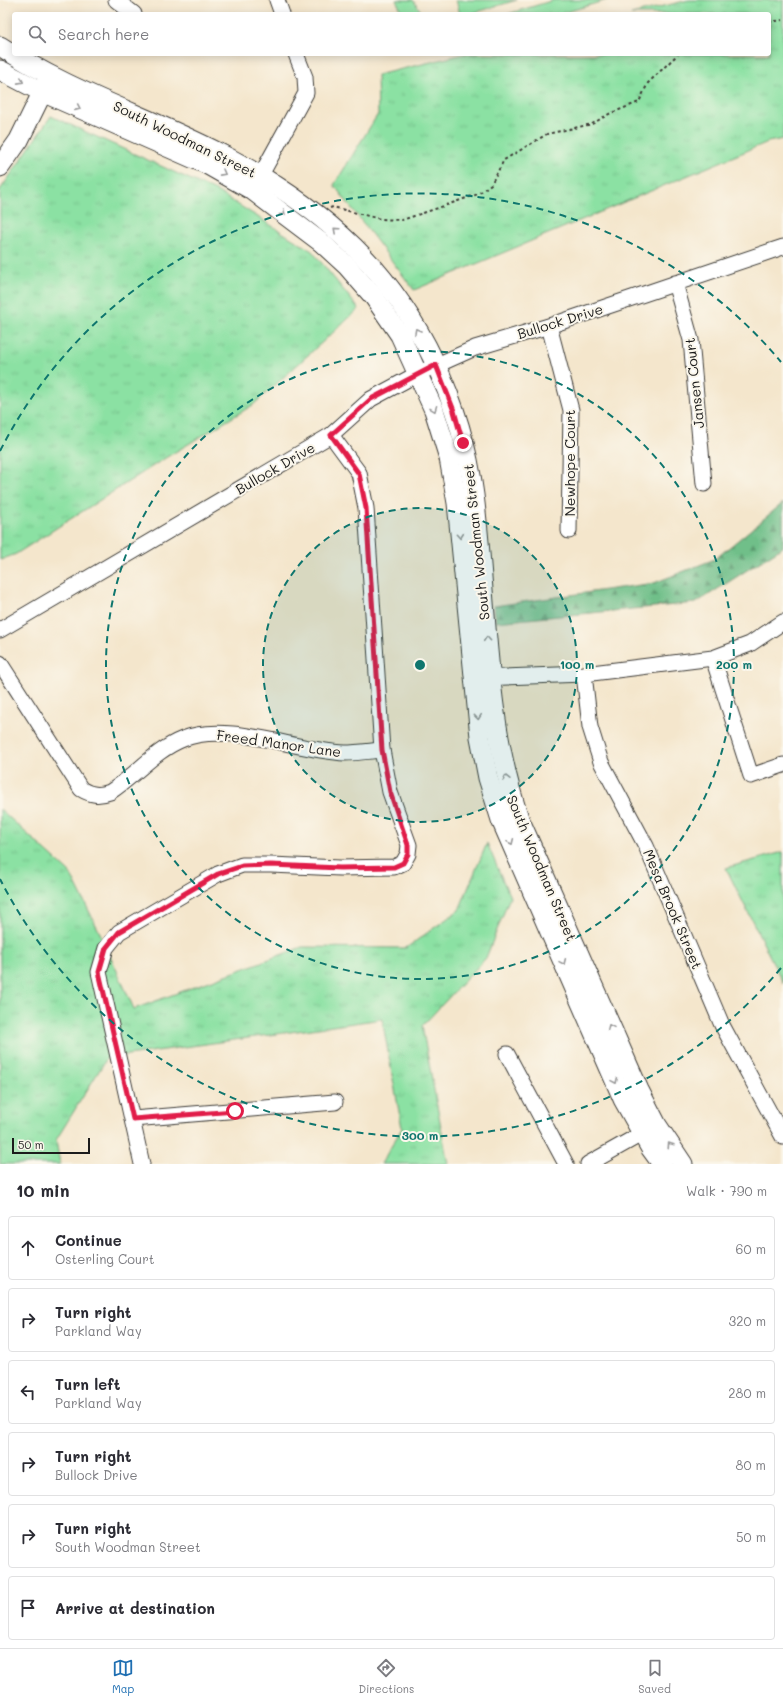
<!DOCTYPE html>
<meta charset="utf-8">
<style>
:root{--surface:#fff;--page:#f2f2f3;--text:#2b2b33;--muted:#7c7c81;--line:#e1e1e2;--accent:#1f6fb2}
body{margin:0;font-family:Mali,sans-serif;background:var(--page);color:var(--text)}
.scale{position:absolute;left:12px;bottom:10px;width:78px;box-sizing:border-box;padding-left:4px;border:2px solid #1c1c1c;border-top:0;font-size:11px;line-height:14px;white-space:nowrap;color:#1c1c1c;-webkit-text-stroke:3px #fbf7ec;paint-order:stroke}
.stop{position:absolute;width:12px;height:12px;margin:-9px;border:3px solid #e11d48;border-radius:50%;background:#fff}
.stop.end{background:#e11d48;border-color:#fff;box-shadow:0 1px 4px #0008}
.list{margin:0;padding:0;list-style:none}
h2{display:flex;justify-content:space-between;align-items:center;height:52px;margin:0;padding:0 16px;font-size:17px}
h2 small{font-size:13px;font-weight:400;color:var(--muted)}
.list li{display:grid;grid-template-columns:26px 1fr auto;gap:12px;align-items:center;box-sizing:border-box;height:64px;margin:0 8px 8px;padding:0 8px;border:1px solid var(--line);border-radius:4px}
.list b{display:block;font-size:15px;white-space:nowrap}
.list p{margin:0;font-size:13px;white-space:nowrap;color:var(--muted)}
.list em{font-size:13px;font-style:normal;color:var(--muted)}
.icon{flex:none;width:22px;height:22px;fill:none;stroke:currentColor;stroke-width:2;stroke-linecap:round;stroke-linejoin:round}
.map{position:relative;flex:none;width:783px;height:1164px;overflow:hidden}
.search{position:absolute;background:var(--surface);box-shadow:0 2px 10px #0003;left:12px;right:12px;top:12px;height:44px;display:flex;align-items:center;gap:10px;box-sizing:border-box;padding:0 14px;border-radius:4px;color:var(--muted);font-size:15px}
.sheet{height:484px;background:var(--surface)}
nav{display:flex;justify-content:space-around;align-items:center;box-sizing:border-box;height:56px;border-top:1px solid var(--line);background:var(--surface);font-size:11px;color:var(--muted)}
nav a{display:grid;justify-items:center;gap:2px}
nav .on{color:var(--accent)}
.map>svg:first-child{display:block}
</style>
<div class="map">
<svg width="783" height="1164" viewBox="0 0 783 1164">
<defs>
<pattern id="grass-tufts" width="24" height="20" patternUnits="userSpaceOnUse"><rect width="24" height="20" fill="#8be1a3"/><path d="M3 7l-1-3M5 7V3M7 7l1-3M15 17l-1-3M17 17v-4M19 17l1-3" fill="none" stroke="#77c08c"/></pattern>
<pattern id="forest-firs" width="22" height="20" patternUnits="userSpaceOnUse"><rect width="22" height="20" fill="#70bf89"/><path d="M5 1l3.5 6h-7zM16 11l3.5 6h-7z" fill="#5b9a6f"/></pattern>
</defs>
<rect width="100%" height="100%" fill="#fbf7ec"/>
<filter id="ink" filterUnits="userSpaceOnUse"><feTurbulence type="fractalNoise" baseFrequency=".025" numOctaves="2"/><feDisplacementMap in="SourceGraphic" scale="8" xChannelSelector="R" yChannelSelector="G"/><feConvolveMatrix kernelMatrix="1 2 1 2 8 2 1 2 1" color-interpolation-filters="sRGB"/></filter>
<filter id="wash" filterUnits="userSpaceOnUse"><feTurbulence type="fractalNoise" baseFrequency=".012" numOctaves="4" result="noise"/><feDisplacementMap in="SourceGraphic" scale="16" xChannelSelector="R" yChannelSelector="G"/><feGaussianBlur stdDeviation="0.9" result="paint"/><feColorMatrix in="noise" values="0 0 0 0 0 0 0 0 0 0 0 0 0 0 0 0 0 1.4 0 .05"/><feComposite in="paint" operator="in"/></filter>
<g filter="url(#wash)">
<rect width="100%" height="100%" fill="#f4e6cc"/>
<g fill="url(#grass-tufts)" stroke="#547e60">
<path d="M689 0H783V139L768 142 414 290 334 185 378 114 377 75 464 54H769V14H631Z"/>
<path d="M51 116 218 192 312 251 359 309 253 405 167 457 16 554 0 560V190Z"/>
<path d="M0 809 70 873 100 933 134 1009 302 947 406 948 459 910 487 843 510 897 486 958 422 1026 448 1164H381L402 1128 382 1019 107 1058 56 1140 60 1164H0Z"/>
<path d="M783 852V983L726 868Z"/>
</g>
<path fill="url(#forest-firs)" stroke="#466e52" d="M783 503V547L696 603 496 622 494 606 654 583 715 559Z"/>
<g fill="#8be1a3" stroke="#547e60">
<path d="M396 0H413L423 14H403Z"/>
<path d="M456 0H517L470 14H460Z"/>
<path d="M554 0H607L560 14H508Z"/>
</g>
</g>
<g filter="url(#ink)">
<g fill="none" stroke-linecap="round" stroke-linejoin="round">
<defs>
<g id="minor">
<path d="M116 0 134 14"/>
<path d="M277 0 282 14"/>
<path d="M256 184 306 93 305 77 296 54"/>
<path d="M675 283 691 340 704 484"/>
<path d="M549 326 571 410 569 531"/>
<path d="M0 630 331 435 371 399 419 373 475 348 549 326 783 247"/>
<path d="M713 658 751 776 783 765"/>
<path d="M0 663 81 789C91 795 99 796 110 792 135 776 155 750 183 739 228 721 297 751 345 753 357 753 370 751 382 750"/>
<path d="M584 674 590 727 601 762 646 846 722 1025 783 1137"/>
<path d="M480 678 584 674 713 658 750 644 783 622"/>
<path d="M507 1054 566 1164"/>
<path d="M133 1119 335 1102"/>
<path d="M142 1164 99 972 106 948 119 932 218 874 242 865H271L340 868 394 867 403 863 408 854 409 845 390 792 382 750 366 508 359 473 331 435"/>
<path d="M588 1164 652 1128"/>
</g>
<g id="major">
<path d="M0 46C71 93 154 118 229 158 274 182 317 211 354 247 420 312 462 404 474 495 488 604 484 714 519 818L639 1090 657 1125 683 1164"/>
<path d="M0 70 42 92 208 165 252 190 322 243 347 266 374 297 400 335 434 410 449 458 457 503 480 737 488 778 501 820 623 1099 651 1149 662 1164"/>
<path d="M0 167 19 140 48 81"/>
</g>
</defs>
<use href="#minor" stroke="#3c3a36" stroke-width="17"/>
<use href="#major" stroke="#3c3a36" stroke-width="21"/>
<g stroke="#3c3a36" stroke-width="2" stroke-dasharray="3 3" stroke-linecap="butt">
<path d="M769 22 783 20"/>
<path d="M330 208 333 207 380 219 402 220 441 207 478 194 491 184 504 160 547 134 592 124 609 114 639 102 648 83 678 54"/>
</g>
<use href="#minor" stroke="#fff" stroke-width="15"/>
<use href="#major" stroke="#fff" stroke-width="19"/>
</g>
<defs><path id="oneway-chevron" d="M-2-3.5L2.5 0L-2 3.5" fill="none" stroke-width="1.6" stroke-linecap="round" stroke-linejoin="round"/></defs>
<g stroke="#999">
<use href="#oneway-chevron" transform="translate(21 81) rotate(28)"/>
<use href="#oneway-chevron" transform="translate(78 108) rotate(24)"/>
<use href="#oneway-chevron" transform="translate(223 173) rotate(29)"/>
<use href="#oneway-chevron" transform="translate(283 213) rotate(37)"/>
<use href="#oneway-chevron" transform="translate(336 230) rotate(-138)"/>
<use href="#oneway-chevron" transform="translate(417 331) rotate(-119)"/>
<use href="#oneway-chevron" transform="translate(434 409) rotate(69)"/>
<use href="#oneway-chevron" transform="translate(460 536) rotate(85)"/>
<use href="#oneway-chevron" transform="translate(487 639) rotate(-95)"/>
<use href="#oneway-chevron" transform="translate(478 717) rotate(84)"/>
<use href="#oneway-chevron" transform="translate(506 778) rotate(-103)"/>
<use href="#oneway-chevron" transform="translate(511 842) rotate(66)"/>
<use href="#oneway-chevron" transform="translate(563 962) rotate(66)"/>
<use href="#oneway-chevron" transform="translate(610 1027) rotate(-114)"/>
<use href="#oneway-chevron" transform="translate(615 1081) rotate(66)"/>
<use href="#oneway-chevron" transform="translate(670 1145) rotate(-124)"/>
</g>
</g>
<g fill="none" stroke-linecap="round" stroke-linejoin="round" filter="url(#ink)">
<path stroke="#e11d48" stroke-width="5" d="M235 1111 133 1119 99 972 106 948 119 932 218 874 242 866 271 865 340 868 394 867 403 863 408 854V845L390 792 382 750 366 508 359 474 331 435 371 399 436 365 454 411 463 443"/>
</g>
<circle cx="420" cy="665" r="157" fill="#0f766e" fill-opacity=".12"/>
<g fill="none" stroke="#0f766e" stroke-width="2" stroke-dasharray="7 5">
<circle cx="420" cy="665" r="157"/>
<circle cx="420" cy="665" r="314"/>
<path d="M781 968A471 471 0 0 1 0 879M0 451A471 471 0 0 1 781 362"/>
</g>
<g text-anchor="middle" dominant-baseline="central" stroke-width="4" stroke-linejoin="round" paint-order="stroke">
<g font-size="14" fill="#1c1c1c" stroke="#fbf7ec">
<text transform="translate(185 139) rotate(26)">South Woodman Street</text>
<text transform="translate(560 321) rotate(-17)">Bullock Drive</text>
<text transform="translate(694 383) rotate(-96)">Jansen Court</text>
<text transform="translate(569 463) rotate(-90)">Newhope Court</text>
<text transform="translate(275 468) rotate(-30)">Bullock Drive</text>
<text transform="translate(476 542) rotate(-96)">South Woodman Street</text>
<text transform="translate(279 743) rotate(8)">Freed Manor Lane</text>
<text transform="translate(542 868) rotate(67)">South Woodman Street</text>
<text transform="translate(673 909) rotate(67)">Mesa Brook Street</text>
</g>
</g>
<circle cx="420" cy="665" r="6" fill="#0f766e" stroke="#fbf7ec" stroke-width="2"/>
<g font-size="12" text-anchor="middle" font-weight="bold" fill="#0f766e" stroke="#fbf7ec" stroke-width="4" stroke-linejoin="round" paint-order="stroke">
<text x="577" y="669">100 m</text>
<text x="734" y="669">200 m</text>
<text x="420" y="1140">300 m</text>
</g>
</svg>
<div class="scale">50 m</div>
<div class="stop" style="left:235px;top:1111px"></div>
<div class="stop end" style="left:463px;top:443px"></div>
<div class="search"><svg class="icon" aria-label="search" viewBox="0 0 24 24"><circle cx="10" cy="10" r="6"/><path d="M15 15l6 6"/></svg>Search here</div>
</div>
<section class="sheet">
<h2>10 min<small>Walk · 790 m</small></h2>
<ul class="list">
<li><svg class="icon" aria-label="ahead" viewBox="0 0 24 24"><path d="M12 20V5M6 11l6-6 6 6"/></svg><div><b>Continue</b><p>Osterling Court</p></div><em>60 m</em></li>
<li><svg class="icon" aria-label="right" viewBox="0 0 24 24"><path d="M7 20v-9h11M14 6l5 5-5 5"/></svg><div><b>Turn right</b><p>Parkland Way</p></div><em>320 m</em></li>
<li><svg class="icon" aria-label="left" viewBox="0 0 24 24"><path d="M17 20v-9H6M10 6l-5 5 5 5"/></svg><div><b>Turn left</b><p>Parkland Way</p></div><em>280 m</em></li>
<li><svg class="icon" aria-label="right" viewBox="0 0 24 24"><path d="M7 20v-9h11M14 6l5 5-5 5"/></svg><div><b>Turn right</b><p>Bullock Drive</p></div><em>80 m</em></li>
<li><svg class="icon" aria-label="right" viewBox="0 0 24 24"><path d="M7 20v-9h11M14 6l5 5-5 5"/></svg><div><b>Turn right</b><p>South Woodman Street</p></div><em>50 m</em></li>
<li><svg class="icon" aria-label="arrive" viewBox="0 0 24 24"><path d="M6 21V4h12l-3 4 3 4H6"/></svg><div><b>Arrive at destination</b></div></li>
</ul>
</section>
<nav>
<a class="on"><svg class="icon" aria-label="map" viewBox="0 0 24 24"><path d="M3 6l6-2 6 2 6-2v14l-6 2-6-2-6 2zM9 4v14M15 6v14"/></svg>Map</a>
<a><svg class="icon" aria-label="directions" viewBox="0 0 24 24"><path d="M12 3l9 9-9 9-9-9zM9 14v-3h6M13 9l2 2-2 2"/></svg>Directions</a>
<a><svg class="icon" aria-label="saved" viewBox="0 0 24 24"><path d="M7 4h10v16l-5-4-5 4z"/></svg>Saved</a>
</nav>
